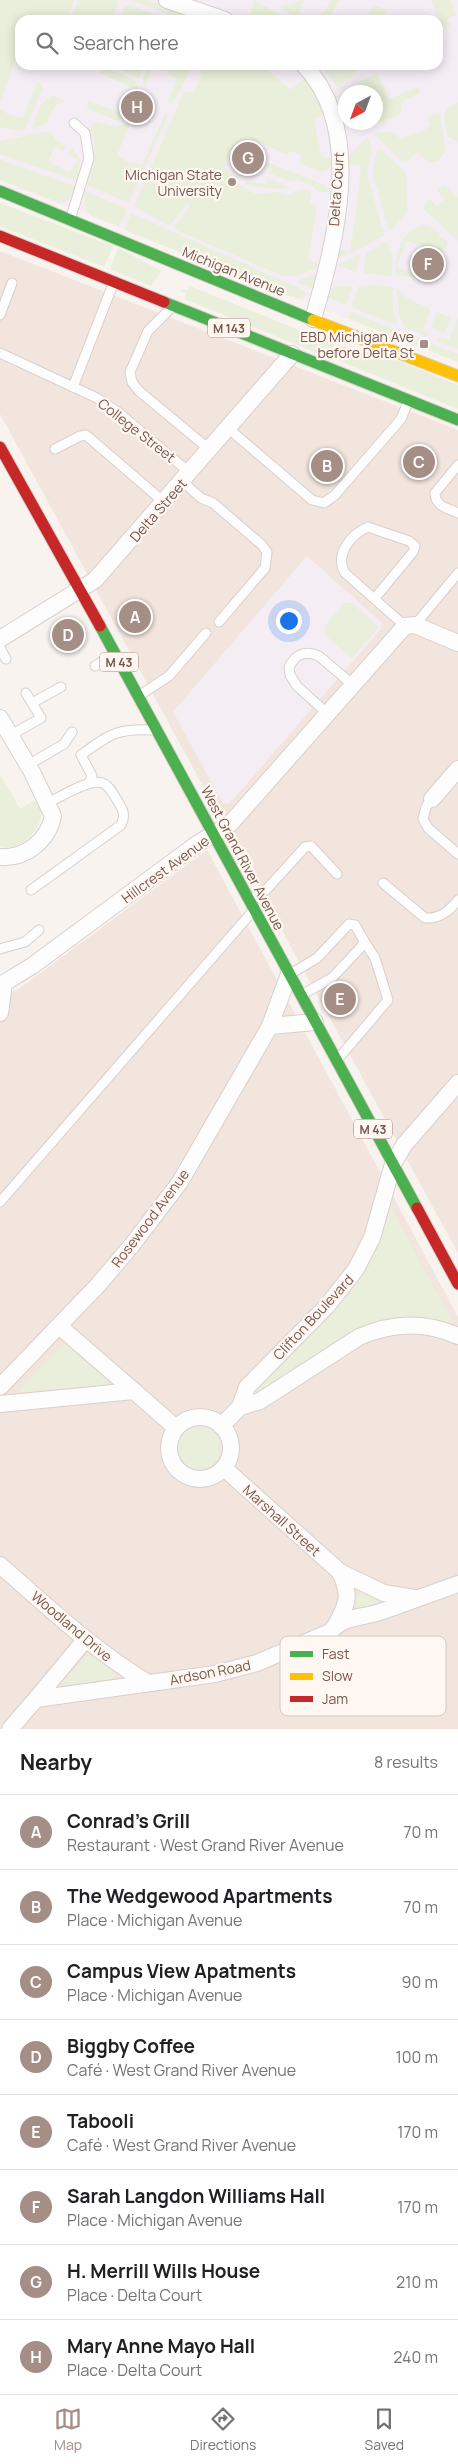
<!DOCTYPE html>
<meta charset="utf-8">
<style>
:root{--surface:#fff;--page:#f6f6f6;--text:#202124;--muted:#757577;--line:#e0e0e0;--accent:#a58e86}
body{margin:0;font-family:Manrope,sans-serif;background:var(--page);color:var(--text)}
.compass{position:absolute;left:338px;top:85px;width:45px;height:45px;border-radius:50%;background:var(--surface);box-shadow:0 2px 12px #0003;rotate:221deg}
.you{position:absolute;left:288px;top:620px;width:18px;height:18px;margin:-12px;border:4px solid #fff;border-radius:50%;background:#1a73e8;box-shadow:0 0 0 8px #1a73e833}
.badge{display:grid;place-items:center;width:32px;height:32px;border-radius:50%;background:var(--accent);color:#fff;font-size:16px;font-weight:700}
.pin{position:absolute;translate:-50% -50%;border:2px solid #fff;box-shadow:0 1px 5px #0006}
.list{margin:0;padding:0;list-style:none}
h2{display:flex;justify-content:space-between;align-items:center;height:65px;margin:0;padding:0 20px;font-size:21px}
h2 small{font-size:16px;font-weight:400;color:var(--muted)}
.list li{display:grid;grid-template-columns:32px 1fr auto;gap:15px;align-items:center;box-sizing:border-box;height:75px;padding:0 20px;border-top:1px solid var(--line)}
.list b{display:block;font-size:19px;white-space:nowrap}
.list p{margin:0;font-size:16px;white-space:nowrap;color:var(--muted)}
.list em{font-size:16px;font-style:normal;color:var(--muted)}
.icon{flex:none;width:28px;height:28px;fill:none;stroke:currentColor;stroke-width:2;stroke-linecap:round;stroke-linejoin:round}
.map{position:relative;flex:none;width:458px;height:1729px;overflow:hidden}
.search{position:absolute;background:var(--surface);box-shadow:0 2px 12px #0003;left:15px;right:15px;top:15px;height:55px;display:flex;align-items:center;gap:12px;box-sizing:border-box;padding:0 18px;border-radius:15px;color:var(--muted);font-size:19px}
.sheet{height:665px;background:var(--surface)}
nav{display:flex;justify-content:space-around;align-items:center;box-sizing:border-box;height:70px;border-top:1px solid var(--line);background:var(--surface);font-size:14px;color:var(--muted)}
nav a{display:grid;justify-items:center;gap:2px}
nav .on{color:var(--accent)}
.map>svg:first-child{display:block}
</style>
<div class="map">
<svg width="458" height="1729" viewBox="0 0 458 1729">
<rect width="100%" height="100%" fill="#f8f3ef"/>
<g fill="#f1e5dd">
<path d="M0 251 458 430V1253L0 414Z"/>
<path d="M207 850 458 1317V1729H0V992L16 991Z"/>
</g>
<g fill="#f4edf4" fill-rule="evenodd">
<path d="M0 0H458V362L0 180ZM20 20H438V65H20ZM346 92H376V122H346Z"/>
<path d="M307 556 382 623 381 629 229 804 223 803 173 712Z"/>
</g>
<g fill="#e9efda">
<path d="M0 0H74L68 15 64 14 61 20H20V45L0 104Z"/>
<path d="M78 0H117L119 4 112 17 113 20H71Z"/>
<path d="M131 0H146L204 20H183Z"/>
<path d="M254 0 289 20H278L269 15 266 20H253L251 10Z"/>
<path d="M304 0 298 18 280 8 281 6Z"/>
<path d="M331 0H339L328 20H311L325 11Z"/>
<path d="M431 0H450L456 15 448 18 451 26 443 29Z"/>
<path d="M374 4 388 11 376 20H371L373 16 368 13Z"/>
<path d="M129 5 158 16 161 20H119L125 6Z"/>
<path d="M107 65H144L139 78Z"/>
<path d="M148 65H193L172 104 168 102 177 78 170 75 168 71 152 69 145 87 142 80Z"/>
<path d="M198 65H262L291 90 306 77 311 85 324 114 314 119 321 157 333 159 330 169 322 172 300 164 301 155 292 151 286 154 247 137 242 152 238 150 236 154 230 152 224 168 230 171V173L239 177 237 181 231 179 255 194 276 192 288 195 301 189 311 191 310 204 317 205 308 260 316 262 320 267 294 276H283L176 230 174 227 189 208V202L169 226 134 206 184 92 193 93 202 74 196 68Z"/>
<path d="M324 65H363L351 77 337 87 323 68Z"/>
<path d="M106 68 135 80 138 90 99 73Z"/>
<path d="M377 73 389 99 418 87 420 93 401 102 402 110C395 121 376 122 364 126L361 123 376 122V92H348L363 80Z"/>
<path d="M37 82 41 84 42 90 25 129 19 131 0 127V109L5 111 7 114 23 118Z"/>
<path d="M53 95 64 101C54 105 49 112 48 123L31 129 42 103Z"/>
<path d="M88 101 125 114 122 120 117 121 87 108Z"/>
<path d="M458 102V142L447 136 444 117 446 110Z"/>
<path d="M166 112 168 115 129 203 87 185C92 166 101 145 88 128L97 122 117 127 131 121 117 155 131 164 134 162 142 165Z"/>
<path d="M439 113 446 151 437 162H429L417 152 409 160 402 161 374 134 390 131 401 139 426 129 431 124 428 119 429 116Z"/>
<path d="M49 131 56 140 66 146 63 151 55 147 48 161 70 173 78 160 68 154 72 148 80 160 77 181 0 154V141Z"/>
<path d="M367 137 372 148 367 173 384 235 366 246 335 260 338 250 350 251 356 215 361 166 348 164 347 158Z"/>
<path d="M378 149 382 150 406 173 407 212 391 230 388 228 373 174 376 152Z"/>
<path d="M0 159 76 187C73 195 69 202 60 203L0 180Z"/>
<path d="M267 162 325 185 329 192H318L314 187 298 180 293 182 269 173 271 169 265 166Z"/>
<path d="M267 178 291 187C284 191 253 187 245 184L246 180 265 184Z"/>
<path d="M442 186H446L458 198V241L423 208 430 199 437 206 445 199 437 191Z"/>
<path d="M85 191 125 208 127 212 119 226C98 218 80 218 85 191Z"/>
<path d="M0 203 113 246 104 267 0 226Z"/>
<path d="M131 213 301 289 309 295 299 298 285 295 125 230Z"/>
<path d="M423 225 432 227 440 234 438 236 441 238 443 237 448 243 441 254 407 241 396 267 425 279 396 275C395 254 400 231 423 225Z"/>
<path d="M385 242 388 243 392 260V276L363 273 366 254Z"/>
<path d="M118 248 162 271 151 286 110 269Z"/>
<path d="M361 254 356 272 337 265Z"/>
<path d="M318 274 314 289 297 282 299 280Z"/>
<path d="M374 285 393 287V311L397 325 351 307 359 286Z"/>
<path d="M190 286 334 344 330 358 184 299 186 294 180 290H188Z"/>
<path d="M341 286H352L346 305 326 297 328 290Z"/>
<path d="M397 288 408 299 431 309 423 330 429 333 428 337 403 326 399 314Z"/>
<path d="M350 312 424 341 422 348 347 318Z"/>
<path d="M437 312 451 318 445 333 431 327Z"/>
<path d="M458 318V349L437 341 439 336 449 340Z"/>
<path d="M428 343 458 354V362L426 349Z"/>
<path d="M339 345 397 360 458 385V409L335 359Z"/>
<path d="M344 603H351L379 627 352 658 324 634 326 625Z"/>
<path d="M0 774 20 809 33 801C55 812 27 854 0 847Z"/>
<path d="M390 1206 454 1324C385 1303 349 1332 293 1369 282 1377 268 1389 255 1393 257 1385 283 1363 291 1355 337 1310 377 1271 390 1206Z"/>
<path d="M65 1344 107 1380V1385L21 1392V1388Z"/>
<circle cx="199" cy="1448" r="22"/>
<path d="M360 1593 376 1599 378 1603 359 1611 356 1610 357 1595Z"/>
<path d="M87 1656C95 1657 115 1670 115 1678L63 1686 62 1682Z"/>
</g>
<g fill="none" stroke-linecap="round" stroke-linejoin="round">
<defs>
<g id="lane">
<path d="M71 217 89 158 85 133 74 123"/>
<path d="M171 308 148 331 130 372 132 382 139 391 210 450"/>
<path d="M0 315 12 283"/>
<path d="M0 353 97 398 118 412 190 473"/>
<path d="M73 387 113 284"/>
<path d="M229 429 312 500 324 503 335 495 401 419 408 402"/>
<path d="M55 449 80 436 86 435 165 503"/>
<path d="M458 465 435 493C435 506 447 508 458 513"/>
<path d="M183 482 201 498 213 503 262 545 267 552 265 568 219 622"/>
<path d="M375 598 413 552 415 546 409 541 368 527C351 534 334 555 345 573L405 626"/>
<path d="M415 625 458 573"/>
<path d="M0 648 6 659"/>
<path d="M95 666 114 655"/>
<path d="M26 693 32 703"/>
<path d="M140 695 169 676 206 633"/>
<path d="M328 714 297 686 290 675 289 667C296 654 305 650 319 656L353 685"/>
<path d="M11 735 41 718 32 703 61 687"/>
<path d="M28 765 64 744 72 732"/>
<path d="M89 783 92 776 81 755C110 734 117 728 154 730"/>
<path d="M432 799 426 807 423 819 428 828 458 854"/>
<path d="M383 883 425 918C440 919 449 911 458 900"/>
<path d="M31 890 121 825C126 814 123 810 117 800 113 794 109 785 102 783 90 778 60 797 48 803"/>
<path d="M252 899 266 890 305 847 311 846 337 874"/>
<path d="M0 949 25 942 39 930"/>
<path d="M292 973 317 958 349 924 355 925 364 941 362 946 332 978 303 994"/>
<path d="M338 1059 388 1000 375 958 364 941"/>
<path d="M0 1202 252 912"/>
</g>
<g id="street">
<path d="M167 0 225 20"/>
<path d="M304 65C366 130 335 243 313 319"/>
<path d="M0 639 95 580 292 354"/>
<path d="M0 718 32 772 53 816C48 841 25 859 0 857"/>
<path d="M432 799 458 769"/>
<path d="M0 1013 4 983 32 966 197 844 230 824 405 626 415 625 458 643"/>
<path d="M270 1026 315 1022"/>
<path d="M59 1326 134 1391"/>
<path d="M0 1387 98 1285 132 1245 180 1182 270 1026 289 974"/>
<path d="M0 1404 134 1391 176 1428"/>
<path d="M240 1407 260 1401 359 1337C393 1322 425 1321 458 1336"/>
<circle cx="200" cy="1448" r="31"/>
<path d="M221 1426 240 1407 247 1387 327 1306 356 1269 372 1238 393 1164 404 1145 458 1083"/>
<path d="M224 1468 340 1572 384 1593 414 1598"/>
<path d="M0 1565C48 1607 93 1650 148 1683"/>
<path d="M336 1625C348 1602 351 1596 340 1572"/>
<path d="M36 1699 85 1640"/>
<path d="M10 1729 36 1699 215 1674 257 1663 330 1632C343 1616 362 1618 380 1612 406 1603 432 1593 458 1584"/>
</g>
<g id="fast">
<path d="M0 191 313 320"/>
<path d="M164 302 458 420"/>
<path d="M100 626 417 1208"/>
</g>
<path id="slow" d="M313 320 458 376"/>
<g id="jam">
<path d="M0 236 164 302"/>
<path d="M0 447 100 626"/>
<path d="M417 1208 458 1284"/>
</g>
</defs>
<use href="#lane" stroke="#d8d0cd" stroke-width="11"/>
<use href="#street" stroke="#d8d0cd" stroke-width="18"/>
<use href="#fast" stroke="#dad0cc" stroke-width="13"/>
<use href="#slow" stroke="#dad0cc" stroke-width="13"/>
<use href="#jam" stroke="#dad0cc" stroke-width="13"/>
<use href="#lane" stroke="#fefdfd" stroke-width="9"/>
<use href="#street" stroke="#fefdfd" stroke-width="16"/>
<use href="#fast" stroke="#4caf50" stroke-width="11"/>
<use href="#slow" stroke="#ffc107" stroke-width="11"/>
<use href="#jam" stroke="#c62828" stroke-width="11"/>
</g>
<g fill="#a58e86" stroke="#fff8f2" stroke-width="2">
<circle cx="232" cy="182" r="5"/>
<rect x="419" y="339" width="10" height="10" rx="2.5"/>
</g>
<g text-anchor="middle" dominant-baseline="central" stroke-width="4.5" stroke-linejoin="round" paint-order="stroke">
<g fill="#fff8f2" stroke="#a0877f" stroke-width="1">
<rect x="208" y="318.5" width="42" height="19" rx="4"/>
<rect x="100" y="652.5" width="38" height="19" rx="4"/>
<rect x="354" y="1119.5" width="38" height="19" rx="4"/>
</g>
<g font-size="12" font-weight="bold" fill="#78574e">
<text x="229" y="328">M 143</text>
<text x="119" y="662">M 43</text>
<text x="373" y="1129">M 43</text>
</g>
<g font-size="14" fill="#78574e" stroke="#fff8f2" text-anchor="end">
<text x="222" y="174">Michigan State<tspan x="222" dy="16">University</tspan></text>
<text x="414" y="336">EBD Michigan Ave<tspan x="414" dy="16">before Delta St</tspan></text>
</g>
<g font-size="14" fill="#78574e" stroke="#fff8f2">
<text transform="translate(336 189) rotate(-86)">Delta Court</text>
<text transform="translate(234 271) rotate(22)">Michigan Avenue</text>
<text transform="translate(137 430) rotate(38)">College Street</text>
<text transform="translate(158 510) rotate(-49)">Delta Street</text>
<text transform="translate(243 858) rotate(62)">West Grand River Avenue</text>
<text transform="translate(165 869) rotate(-36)">Hillcrest Avenue</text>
<text transform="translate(150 1218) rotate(-53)">Rosewood Avenue</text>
<text transform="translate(313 1317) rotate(-47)">Clifton Boulevard</text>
<text transform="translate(282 1520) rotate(42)">Marshall Street</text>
<text transform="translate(72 1626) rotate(40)">Woodland Drive</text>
<text transform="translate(210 1672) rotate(-11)">Ardson Road</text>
</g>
</g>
<rect x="280" y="1636" width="166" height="80" rx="8" fill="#fff8f2" stroke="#d6c8c1" stroke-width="1"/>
<rect x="290" y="1651" width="23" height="6" fill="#4caf50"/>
<rect x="290" y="1673" width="23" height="7" fill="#ffc107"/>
<rect x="290" y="1696" width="23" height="6" fill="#c62828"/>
<g font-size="14" fill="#78574e">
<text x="322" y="1659">Fast</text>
<text x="322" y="1681">Slow</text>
<text x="322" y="1704">Jam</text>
</g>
</svg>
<svg class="compass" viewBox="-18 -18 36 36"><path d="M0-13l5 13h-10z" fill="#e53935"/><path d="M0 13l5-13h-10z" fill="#757577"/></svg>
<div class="you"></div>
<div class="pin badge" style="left:135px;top:617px">A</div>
<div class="pin badge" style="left:327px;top:466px">B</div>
<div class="pin badge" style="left:419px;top:462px">C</div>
<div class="pin badge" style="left:68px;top:635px">D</div>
<div class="pin badge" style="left:340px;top:999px">E</div>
<div class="pin badge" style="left:428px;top:264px">F</div>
<div class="pin badge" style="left:248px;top:158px">G</div>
<div class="pin badge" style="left:137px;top:107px">H</div>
<div class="search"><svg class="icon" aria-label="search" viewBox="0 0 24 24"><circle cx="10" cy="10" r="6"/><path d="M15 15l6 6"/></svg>Search here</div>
</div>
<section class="sheet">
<h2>Nearby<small>8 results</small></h2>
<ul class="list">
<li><span class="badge">A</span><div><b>Conrad's Grill</b><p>Restaurant · West Grand River Avenue</p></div><em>70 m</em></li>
<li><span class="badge">B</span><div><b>The Wedgewood Apartments</b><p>Place · Michigan Avenue</p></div><em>70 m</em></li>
<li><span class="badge">C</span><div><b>Campus View Apatments</b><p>Place · Michigan Avenue</p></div><em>90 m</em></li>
<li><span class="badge">D</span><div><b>Biggby Coffee</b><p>Café · West Grand River Avenue</p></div><em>100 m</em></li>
<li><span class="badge">E</span><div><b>Tabooli</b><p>Café · West Grand River Avenue</p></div><em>170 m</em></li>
<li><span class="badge">F</span><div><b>Sarah Langdon Williams Hall</b><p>Place · Michigan Avenue</p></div><em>170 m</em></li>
<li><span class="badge">G</span><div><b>H. Merrill Wills House</b><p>Place · Delta Court</p></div><em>210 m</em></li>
<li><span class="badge">H</span><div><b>Mary Anne Mayo Hall</b><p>Place · Delta Court</p></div><em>240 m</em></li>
</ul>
</section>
<nav>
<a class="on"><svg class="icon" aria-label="map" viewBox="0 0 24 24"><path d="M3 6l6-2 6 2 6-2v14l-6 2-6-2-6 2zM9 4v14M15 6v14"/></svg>Map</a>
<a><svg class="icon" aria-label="directions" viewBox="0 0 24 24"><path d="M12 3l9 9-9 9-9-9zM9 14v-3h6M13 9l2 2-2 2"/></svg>Directions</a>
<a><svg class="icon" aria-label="saved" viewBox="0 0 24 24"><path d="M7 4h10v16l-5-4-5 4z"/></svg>Saved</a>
</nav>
